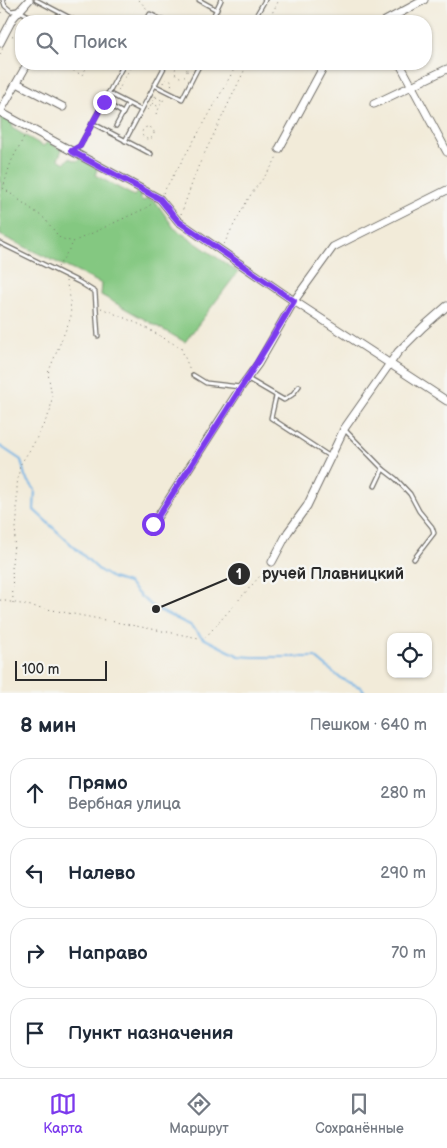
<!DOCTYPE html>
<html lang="ru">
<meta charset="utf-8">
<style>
:root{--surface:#fff;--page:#f6f6f7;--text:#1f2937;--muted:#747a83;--line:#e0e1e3;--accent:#7c3aed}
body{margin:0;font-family:"Balsamiq Sans",sans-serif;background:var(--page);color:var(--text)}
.controls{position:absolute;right:15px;bottom:15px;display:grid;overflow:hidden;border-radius:10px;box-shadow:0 1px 4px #0004}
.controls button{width:45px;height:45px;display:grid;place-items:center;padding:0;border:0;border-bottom:1px solid var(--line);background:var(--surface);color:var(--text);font:25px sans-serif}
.scale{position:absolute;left:15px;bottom:12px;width:92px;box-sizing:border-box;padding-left:5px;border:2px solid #2b2b2b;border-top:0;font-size:14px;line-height:18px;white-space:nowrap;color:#2b2b2b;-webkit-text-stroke:4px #f6f6f2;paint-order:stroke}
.stop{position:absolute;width:15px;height:15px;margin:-11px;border:4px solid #7c3aed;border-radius:50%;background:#fff}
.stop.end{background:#7c3aed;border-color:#fff;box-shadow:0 1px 5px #0008}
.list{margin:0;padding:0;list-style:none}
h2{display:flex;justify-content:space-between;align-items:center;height:65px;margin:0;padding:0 20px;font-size:21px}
h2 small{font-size:16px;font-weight:400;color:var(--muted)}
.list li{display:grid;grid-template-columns:32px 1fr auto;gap:15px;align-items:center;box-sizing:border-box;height:70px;margin:0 10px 10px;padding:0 10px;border:1px solid var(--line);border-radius:20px}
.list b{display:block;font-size:19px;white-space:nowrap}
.list p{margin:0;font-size:16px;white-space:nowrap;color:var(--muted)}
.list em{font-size:16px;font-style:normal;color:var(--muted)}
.icon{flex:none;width:28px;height:28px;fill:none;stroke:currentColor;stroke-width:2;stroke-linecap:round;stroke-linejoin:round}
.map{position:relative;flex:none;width:447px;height:693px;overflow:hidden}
.search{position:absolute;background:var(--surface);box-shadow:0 1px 4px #0004;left:15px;right:15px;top:15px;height:55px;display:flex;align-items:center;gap:12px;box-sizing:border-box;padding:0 18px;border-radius:20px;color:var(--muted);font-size:19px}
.sheet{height:385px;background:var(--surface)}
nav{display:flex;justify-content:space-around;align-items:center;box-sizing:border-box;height:70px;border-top:1px solid var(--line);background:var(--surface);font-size:14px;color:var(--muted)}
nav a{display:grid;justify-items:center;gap:2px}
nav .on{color:var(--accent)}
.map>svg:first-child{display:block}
</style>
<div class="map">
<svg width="447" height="693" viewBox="0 0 447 693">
<rect width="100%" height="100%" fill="#f6f6f2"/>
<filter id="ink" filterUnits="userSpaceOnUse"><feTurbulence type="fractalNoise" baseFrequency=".02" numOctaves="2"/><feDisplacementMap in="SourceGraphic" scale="10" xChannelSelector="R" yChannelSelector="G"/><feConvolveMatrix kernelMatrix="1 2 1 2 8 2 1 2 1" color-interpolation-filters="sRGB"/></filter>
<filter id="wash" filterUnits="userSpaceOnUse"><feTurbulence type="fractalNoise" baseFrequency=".0096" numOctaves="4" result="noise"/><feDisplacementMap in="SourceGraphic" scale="20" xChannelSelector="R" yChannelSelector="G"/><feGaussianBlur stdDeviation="1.12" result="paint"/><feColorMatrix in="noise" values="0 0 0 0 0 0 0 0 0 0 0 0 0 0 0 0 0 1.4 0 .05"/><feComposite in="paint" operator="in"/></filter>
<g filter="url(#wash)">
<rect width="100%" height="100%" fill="#f2ebd9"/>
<path fill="#84c881" stroke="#587a56" d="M1 115 13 122 12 128 43 146 48 142 62 150 58 159 65 163 69 158 76 161 82 159 95 166 97 170 95 175 134 196 137 192 141 194 140 198 144 201 147 198 156 202 174 228 238 272 185 342 101 295 102 284 0 235Z"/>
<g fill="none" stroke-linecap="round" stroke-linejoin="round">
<path stroke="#70b2e5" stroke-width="2" d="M0 446 21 460 25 476 35 490 34 510 99 570 112 578 128 583 140 596 156 609 190 625 203 638 239 656 252 657H315L340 678 360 687 366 693"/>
</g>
</g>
<g filter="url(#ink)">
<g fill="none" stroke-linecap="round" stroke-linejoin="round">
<defs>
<g id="lane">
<path d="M3 0 5 6 11 11 18 10 38 21"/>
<path d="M36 0 76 21"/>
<path d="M199 0 217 10"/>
<path d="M146 21 150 14 164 21"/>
<path d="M211 21 221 0"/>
<path d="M253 21 265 0"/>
<path d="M115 64 122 68"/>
<path d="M247 64H248"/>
<path d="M154 85 182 99 200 64"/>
<path d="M108 93 141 110"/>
<path d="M104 102 123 113"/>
<path d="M92 123 151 154"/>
<path d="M116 126 128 104"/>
<path d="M125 141 166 64"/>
<path d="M74 150 80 146 124 64"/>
<path d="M0 243 79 282 95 292 98 336"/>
<path d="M193 375 206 383 240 387"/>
<path d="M248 379 284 400 292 395 299 386"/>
<path d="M276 396 271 418 329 456"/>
<path d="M345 430 383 469 396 479 410 494 419 511 432 527 434 533 414 559"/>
<path d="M375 486 383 469"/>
</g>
<g id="street">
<path d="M385 21 424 0"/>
<path d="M0 43 13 18 29 0"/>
<path d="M400 64 447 152"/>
<path d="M17 83 63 107"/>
<path d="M374 104 447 69"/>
<path d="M0 112 160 199 178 221 294 301 447 401"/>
<path d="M0 112 25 68"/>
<path d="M279 149 325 64"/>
<path d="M153 524 241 387 258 364 294 301 333 247 447 190"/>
<path d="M272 562 288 532 307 506 344 429 398 352 423 327 447 306"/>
</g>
</defs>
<use href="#lane" stroke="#716e68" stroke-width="5.5"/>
<use href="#street" stroke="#716e68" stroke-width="9"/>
<g stroke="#716e68" stroke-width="1" stroke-dasharray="1 4" stroke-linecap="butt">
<path d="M139 0 147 9"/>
<path d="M0 8 2 11 0 15"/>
<path d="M268 21 279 0"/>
<path d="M12 36 21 32"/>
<path d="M0 54 3 48"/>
<path d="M60 64 82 75 89 64"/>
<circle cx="181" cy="71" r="6"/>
<path d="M163 83 164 80 169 79 172 81 171 87"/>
<path d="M118 91 132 64"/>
<path d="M156 97 163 101"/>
<path d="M152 103 159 107"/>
<path d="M148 110 157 93"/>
<path d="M156 114 165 97"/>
<circle cx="148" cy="133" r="6"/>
<path d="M26 133 11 162 3 188 45 219 60 238 73 242 146 208 153 203"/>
<path d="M163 193 206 120 237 64"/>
<path d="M181 214 198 167 245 69"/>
<path d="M224 244C232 228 241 211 250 196 259 182 271 171 277 156"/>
<path d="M58 267 73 243"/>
<path d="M101 308 141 325 181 348 190 370"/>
<path d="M0 600 204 639 268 567"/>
<path d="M13 603 12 563 17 519V485L20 465 33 445 50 412 52 397 48 373 71 317 70 297 66 281"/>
</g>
<use href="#lane" stroke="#fff" stroke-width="3"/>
<use href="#street" stroke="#fff" stroke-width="7"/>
</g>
</g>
<g fill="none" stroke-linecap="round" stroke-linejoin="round" filter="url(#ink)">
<path stroke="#7c3aed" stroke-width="6" d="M104 102 80 146 71 151 160 199 178 221 294 301C250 377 201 450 153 524"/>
</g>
<path fill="none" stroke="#2b2b2b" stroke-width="2" d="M156 609L239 574"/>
<g fill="#2b2b2b" stroke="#f6f6f2" stroke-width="2">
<circle cx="156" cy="609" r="5"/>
<circle cx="239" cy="574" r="12"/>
</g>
<g font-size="15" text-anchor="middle" font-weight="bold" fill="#fff">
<text x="239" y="579">1</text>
</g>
<g font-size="16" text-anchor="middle" font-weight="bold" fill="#2b2b2b" stroke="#f6f6f2" stroke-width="5" stroke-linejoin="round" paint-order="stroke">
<text x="333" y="579">ручей Плавницкий</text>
</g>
</svg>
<div class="controls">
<button><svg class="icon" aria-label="locate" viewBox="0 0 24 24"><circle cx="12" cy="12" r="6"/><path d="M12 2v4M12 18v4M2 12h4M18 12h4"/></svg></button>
</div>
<div class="scale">100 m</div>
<div class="stop" style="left:153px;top:524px"></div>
<div class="stop end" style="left:104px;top:102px"></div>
<div class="search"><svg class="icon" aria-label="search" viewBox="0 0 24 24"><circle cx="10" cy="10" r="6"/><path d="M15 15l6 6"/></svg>Поиск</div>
</div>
<section class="sheet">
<h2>8 мин<small>Пешком · 640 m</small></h2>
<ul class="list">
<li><svg class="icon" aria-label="ahead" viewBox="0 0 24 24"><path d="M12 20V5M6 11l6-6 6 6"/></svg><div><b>Прямо</b><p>Вербная улица</p></div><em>280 m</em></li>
<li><svg class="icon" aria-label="left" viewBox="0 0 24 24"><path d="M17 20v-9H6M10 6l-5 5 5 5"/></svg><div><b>Налево</b></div><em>290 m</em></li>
<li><svg class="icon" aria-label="right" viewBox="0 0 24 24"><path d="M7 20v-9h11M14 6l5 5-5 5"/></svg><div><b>Направо</b></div><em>70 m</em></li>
<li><svg class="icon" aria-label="arrive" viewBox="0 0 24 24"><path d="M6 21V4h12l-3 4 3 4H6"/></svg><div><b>Пункт назначения</b></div></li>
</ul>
</section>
<nav>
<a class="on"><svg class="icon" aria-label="map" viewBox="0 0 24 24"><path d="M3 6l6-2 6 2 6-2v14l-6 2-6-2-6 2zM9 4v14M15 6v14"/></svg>Карта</a>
<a><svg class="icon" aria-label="directions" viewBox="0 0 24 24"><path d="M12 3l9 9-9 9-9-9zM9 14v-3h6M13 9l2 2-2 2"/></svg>Маршрут</a>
<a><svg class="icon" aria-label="saved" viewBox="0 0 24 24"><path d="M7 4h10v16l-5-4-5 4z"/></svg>Сохранённые</a>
</nav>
